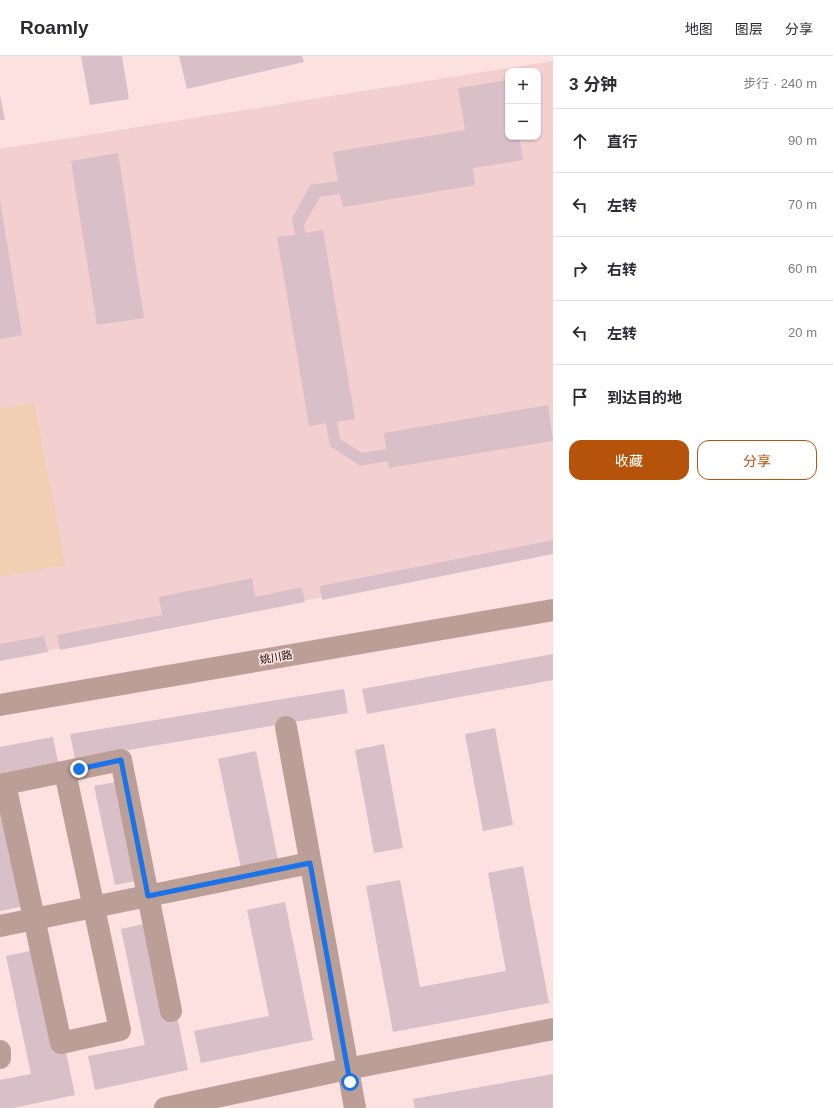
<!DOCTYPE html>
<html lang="zh">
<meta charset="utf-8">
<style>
:root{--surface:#fff;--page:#f2f2f3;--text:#2b2b33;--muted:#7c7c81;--line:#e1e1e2;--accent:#b45309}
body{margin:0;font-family:Arial,"Noto Sans SC",sans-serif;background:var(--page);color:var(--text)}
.controls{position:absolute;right:12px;top:12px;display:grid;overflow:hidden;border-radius:8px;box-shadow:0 1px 3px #0004}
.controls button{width:36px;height:36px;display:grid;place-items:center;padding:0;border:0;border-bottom:1px solid var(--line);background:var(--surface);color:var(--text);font:20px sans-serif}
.stop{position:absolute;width:12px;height:12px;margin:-9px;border:3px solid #1a73e8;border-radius:50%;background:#fff}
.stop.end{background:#1a73e8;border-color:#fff;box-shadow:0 1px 4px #0008}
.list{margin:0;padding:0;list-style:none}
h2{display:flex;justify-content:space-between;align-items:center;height:52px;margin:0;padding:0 16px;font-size:17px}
h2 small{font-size:13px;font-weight:400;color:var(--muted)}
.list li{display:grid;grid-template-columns:26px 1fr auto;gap:12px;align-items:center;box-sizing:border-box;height:64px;padding:0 16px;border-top:1px solid var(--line)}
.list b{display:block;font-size:15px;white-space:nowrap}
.list em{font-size:13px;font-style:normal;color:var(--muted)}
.actions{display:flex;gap:8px;padding:12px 16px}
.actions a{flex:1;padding:9px 0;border:1px solid var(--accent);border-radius:12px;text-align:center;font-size:14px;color:var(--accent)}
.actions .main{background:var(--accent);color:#fff}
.icon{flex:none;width:22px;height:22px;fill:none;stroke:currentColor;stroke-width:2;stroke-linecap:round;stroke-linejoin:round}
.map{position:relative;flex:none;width:553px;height:1052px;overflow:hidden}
header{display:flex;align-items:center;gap:24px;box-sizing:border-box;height:56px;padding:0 20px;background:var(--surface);border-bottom:1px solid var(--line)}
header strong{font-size:19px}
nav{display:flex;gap:22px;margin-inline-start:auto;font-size:14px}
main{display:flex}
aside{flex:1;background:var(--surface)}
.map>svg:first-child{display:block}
</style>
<header>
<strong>Roamly</strong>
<nav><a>地图</a><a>图层</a><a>分享</a></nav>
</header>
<main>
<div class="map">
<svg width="553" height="1052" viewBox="0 0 553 1052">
<rect width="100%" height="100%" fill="#fde0e0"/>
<path fill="#f3cfcf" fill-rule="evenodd" d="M553 5V496L0 604V93ZM508 15H538V81H508Z"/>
<path fill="#f2cfb2" d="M34 346 65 509 0 521V353Z"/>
<g fill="#d9bfc7">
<path d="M81 0H122L129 43 90 49Z"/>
<path d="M179 0H302L304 6 187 33Z"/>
<path d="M508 24V81H519L523 104 473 112 475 129 343 151 340 138 320 141 304 169 305 177 323 174 355 363 337 366 340 383 362 397 386 393 384 377 548 349 553 385 389 412 388 405 360 410 330 390 326 367 309 370 277 181 295 179 292 163 310 129 338 125 333 96 465 74 458 32Z"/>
<path d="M0 39 5 64H0Z"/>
<path d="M118 97 144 262 97 269 71 105Z"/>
<path d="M0 144 22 279 0 283Z"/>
<path d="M553 484V498L322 544 320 530Z"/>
<path d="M252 522 255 541 302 531 305 546 60 594 57 579 162 559 159 541Z"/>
<path d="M44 580 48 596 0 605V588Z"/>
<path d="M553 598V624L367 658 362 633Z"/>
<path d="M344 633 348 657 75 703 70 678Z"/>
<path d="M495 672 513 769 483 775 465 678Z"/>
<path d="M53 681 58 706 0 718V691Z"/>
<path d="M384 688 403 792 374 797 355 694Z"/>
<path d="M256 695 278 804 241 812 218 703Z"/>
<path d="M132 723 152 822 115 829 94 730Z"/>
<path d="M0 748 34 848 0 855Z"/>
<path d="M523 810 549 947 393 976 366 830 400 824 420 931 506 915 488 817Z"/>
<path d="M285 846 313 984 201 1007 194 975 269 960 247 854Z"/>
<path d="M158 865 188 1014 95 1034 88 1000 145 989 121 873Z"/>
<path d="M44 892 75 1039 13 1052H0V1024L31 1018 6 900Z"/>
<path d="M553 1018V1052H415L413 1043Z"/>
</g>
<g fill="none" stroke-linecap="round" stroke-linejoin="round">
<g stroke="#bb9f96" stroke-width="22">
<path d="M0 649 553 554"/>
<path d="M286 671 355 1052"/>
<path d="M5 728 61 987 120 974 65 716"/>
<path d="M0 729 121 704 171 955"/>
<path d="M0 870 310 807"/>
<path d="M0 995V1002"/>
<path d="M165 1052 347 1013 553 973"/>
</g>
</g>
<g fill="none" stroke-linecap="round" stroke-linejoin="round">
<path stroke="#1a73e8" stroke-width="5" d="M79 713 121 704 148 840 310 807 350 1026"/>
</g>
<g text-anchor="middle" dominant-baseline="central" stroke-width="3.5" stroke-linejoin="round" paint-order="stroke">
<g font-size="11" fill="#191010" stroke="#fde0e0">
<text transform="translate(276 601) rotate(-10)">姚川路</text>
</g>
</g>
</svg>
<div class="controls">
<button>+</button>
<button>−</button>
</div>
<div class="stop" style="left:350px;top:1026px"></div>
<div class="stop end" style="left:79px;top:713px"></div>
</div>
<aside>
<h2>3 分钟<small>步行 · 240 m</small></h2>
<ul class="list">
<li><svg class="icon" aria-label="ahead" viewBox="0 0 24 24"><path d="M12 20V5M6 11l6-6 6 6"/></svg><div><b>直行</b></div><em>90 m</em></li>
<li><svg class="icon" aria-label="left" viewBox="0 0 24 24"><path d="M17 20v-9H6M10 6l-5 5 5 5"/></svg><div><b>左转</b></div><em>70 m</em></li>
<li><svg class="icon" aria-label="right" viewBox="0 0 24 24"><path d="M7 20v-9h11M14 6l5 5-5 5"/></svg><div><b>右转</b></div><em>60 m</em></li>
<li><svg class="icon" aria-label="left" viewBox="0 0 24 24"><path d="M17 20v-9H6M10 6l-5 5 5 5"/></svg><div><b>左转</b></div><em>20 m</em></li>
<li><svg class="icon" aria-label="arrive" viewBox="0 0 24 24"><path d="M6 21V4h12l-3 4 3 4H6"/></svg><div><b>到达目的地</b></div></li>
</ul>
<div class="actions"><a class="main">收藏</a><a>分享</a></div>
</aside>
</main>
